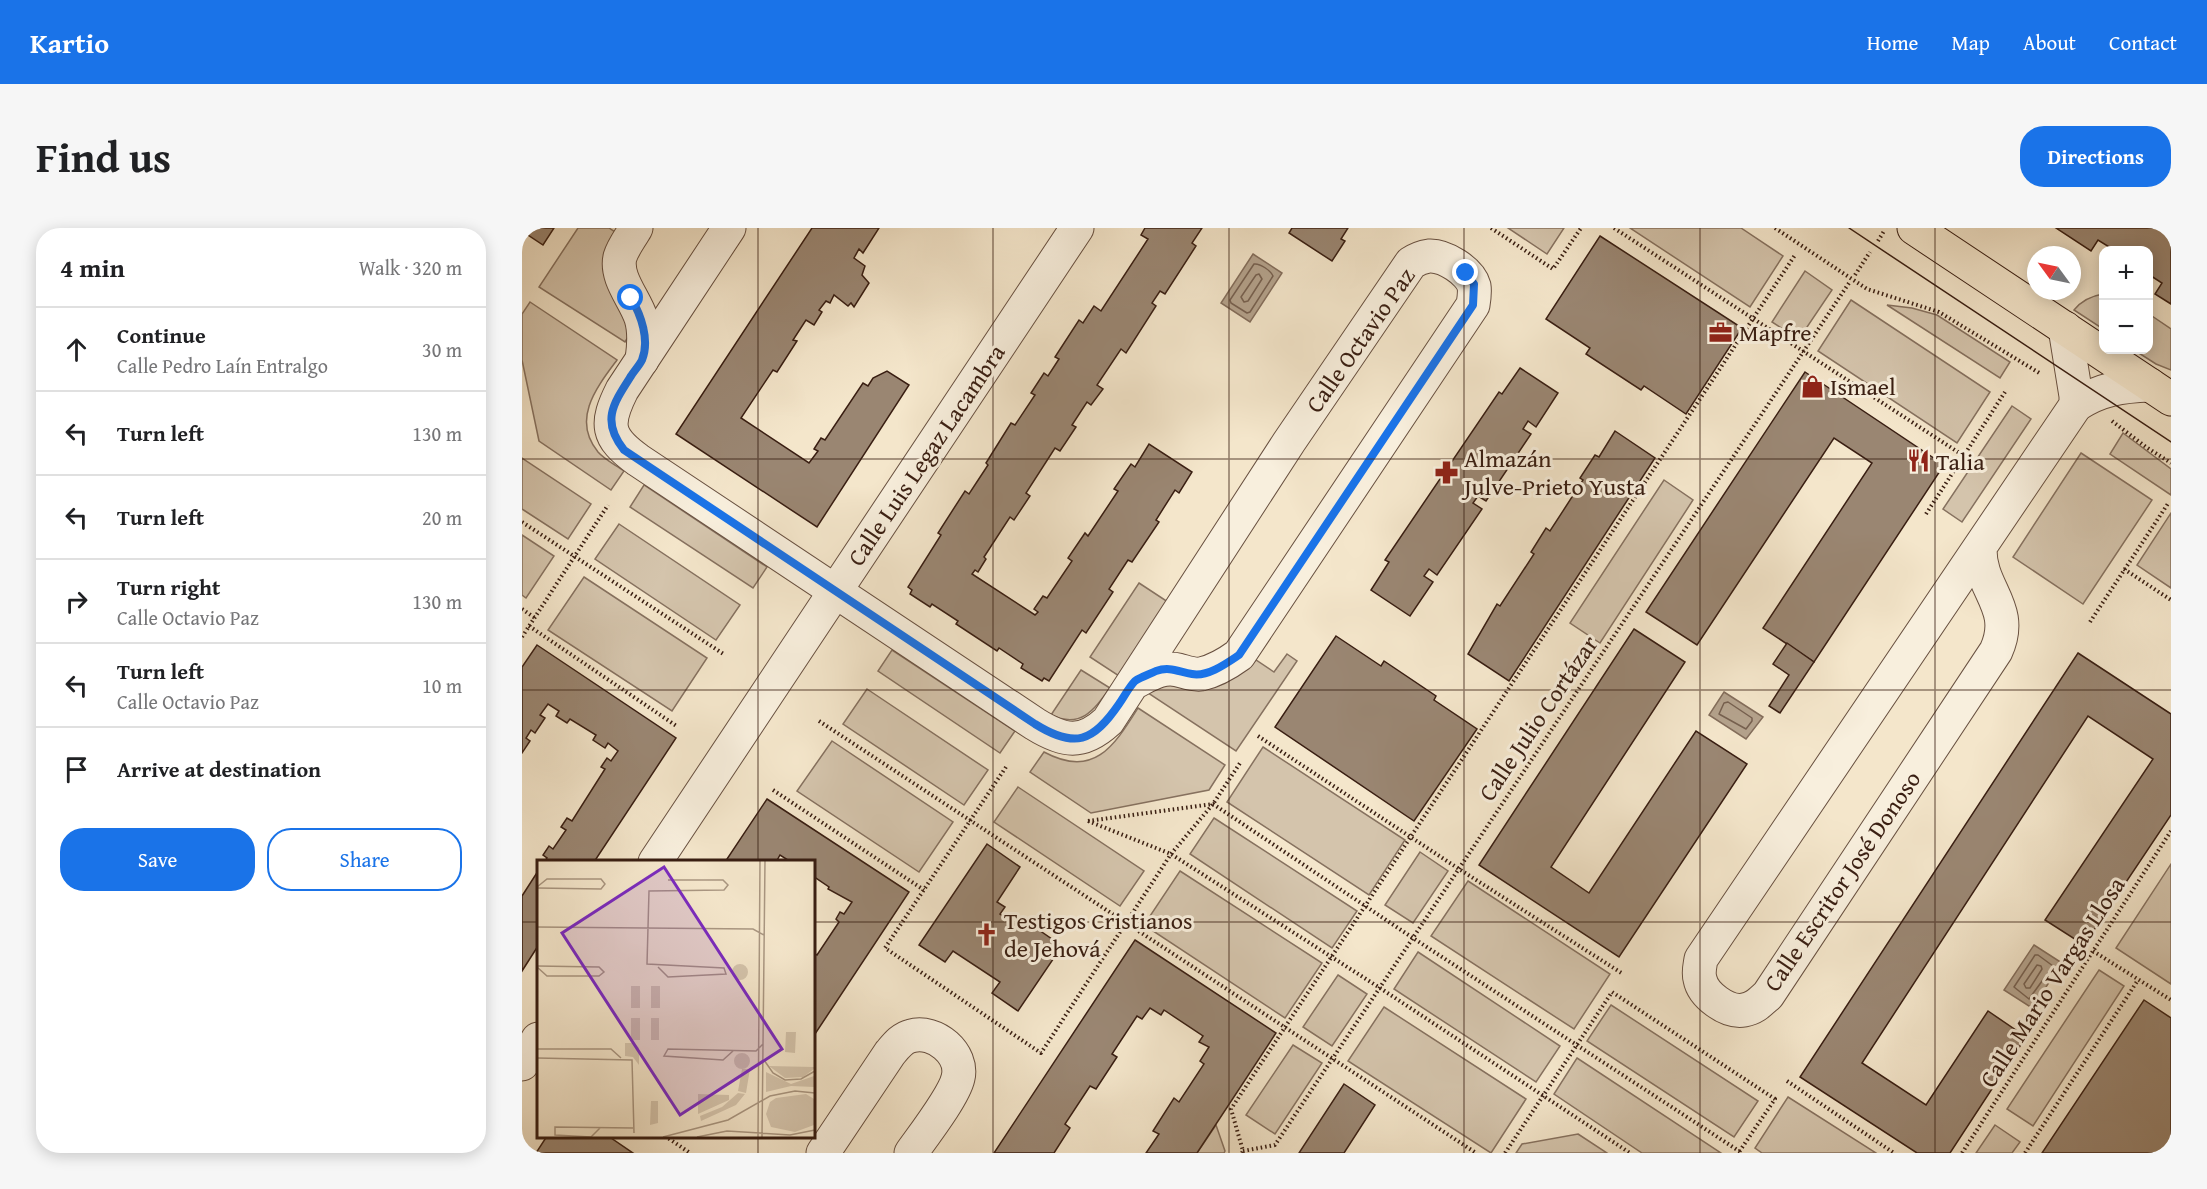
<!DOCTYPE html>
<meta charset="utf-8">
<style>
:root{--surface:#fff;--page:#f6f6f6;--text:#202124;--muted:#757577;--line:#e0e0e0;--accent:#1a73e8}
body{margin:0;font-family:"Gentium Book Plus",serif;background:var(--page);color:var(--text)}
.controls{position:absolute;right:18px;top:18px;display:grid;overflow:hidden;border-radius:12px;box-shadow:0 3px 15px #0003}
.controls button{width:54px;height:54px;display:grid;place-items:center;padding:0;border:0;border-bottom:2px solid var(--line);background:var(--surface);color:var(--text);font:30px sans-serif}
.compass{position:absolute;left:1505px;top:18px;width:54px;height:54px;border-radius:50%;background:var(--surface);box-shadow:0 3px 15px #0003;rotate:303deg}
.stop{position:absolute;width:18px;height:18px;margin:-14px;border:4px solid #1a73e8;border-radius:50%;background:#fff}
.stop.end{background:#1a73e8;border-color:#fff;box-shadow:0 2px 6px #0008}
.list{margin:0;padding:0;list-style:none}
h2{display:flex;justify-content:space-between;align-items:center;height:78px;margin:0;padding:0 24px;font-size:26px}
h2 small{font-size:20px;font-weight:400;color:var(--muted)}
.list li{display:grid;grid-template-columns:39px 1fr auto;gap:18px;align-items:center;box-sizing:border-box;height:84px;padding:0 24px;border-top:2px solid var(--line)}
.list b{display:block;font-size:22px;white-space:nowrap}
.list p{margin:0;font-size:20px;white-space:nowrap;color:var(--muted)}
.list em{font-size:20px;font-style:normal;color:var(--muted)}
.actions{display:flex;gap:12px;padding:18px 24px}
.actions a{flex:1;padding:14px 0;border:2px solid var(--accent);border-radius:24px;text-align:center;font-size:21px;color:var(--accent)}
.actions .main{background:var(--accent);color:#fff}
.icon{flex:none;width:33px;height:33px;fill:none;stroke:currentColor;stroke-width:2;stroke-linecap:round;stroke-linejoin:round}
.map{position:relative;flex:none;width:1649px;height:925px;overflow:hidden;border-radius:24px}
header{display:flex;align-items:center;gap:36px;box-sizing:border-box;height:84px;padding:0 30px;background:var(--accent);color:#fff}
header strong{font-size:28px}
nav{display:flex;gap:33px;margin-inline-start:auto;font-size:21px}
.intro{display:flex;align-items:center;justify-content:space-between;box-sizing:border-box;height:144px;padding:0 36px}
h1{margin:0;font-size:42px}
.button{padding:15px 27px;border-radius:24px;background:var(--accent);color:#fff;font-size:21px;font-weight:700}
main{display:flex;gap:36px;padding:0 36px}
aside{flex:1;background:var(--surface);border-radius:24px;box-shadow:0 3px 15px #0003}
.map>svg:first-child{display:block}
</style>
<header>
<strong>Kartio</strong>
<nav><a>Home</a><a>Map</a><a>About</a><a>Contact</a></nav>
</header>
<div class="intro"><h1>Find us</h1><a class="button">Directions</a></div>
<main>
<aside>
<h2>4 min<small>Walk · 320 m</small></h2>
<ul class="list">
<li><svg class="icon" aria-label="ahead" viewBox="0 0 24 24"><path d="M12 20V5M6 11l6-6 6 6"/></svg><div><b>Continue</b><p>Calle Pedro Laín Entralgo</p></div><em>30 m</em></li>
<li><svg class="icon" aria-label="left" viewBox="0 0 24 24"><path d="M17 20v-9H6M10 6l-5 5 5 5"/></svg><div><b>Turn left</b></div><em>130 m</em></li>
<li><svg class="icon" aria-label="left" viewBox="0 0 24 24"><path d="M17 20v-9H6M10 6l-5 5 5 5"/></svg><div><b>Turn left</b></div><em>20 m</em></li>
<li><svg class="icon" aria-label="right" viewBox="0 0 24 24"><path d="M7 20v-9h11M14 6l5 5-5 5"/></svg><div><b>Turn right</b><p>Calle Octavio Paz</p></div><em>130 m</em></li>
<li><svg class="icon" aria-label="left" viewBox="0 0 24 24"><path d="M17 20v-9H6M10 6l-5 5 5 5"/></svg><div><b>Turn left</b><p>Calle Octavio Paz</p></div><em>10 m</em></li>
<li><svg class="icon" aria-label="arrive" viewBox="0 0 24 24"><path d="M6 21V4h12l-3 4 3 4H6"/></svg><div><b>Arrive at destination</b></div></li>
</ul>
<div class="actions"><a class="main">Save</a><a>Share</a></div>
</aside>
<div class="map">
<svg width="1649" height="925" viewBox="0 0 1649 925">
<rect width="100%" height="100%" fill="#f4e6cb"/>
<filter id="stains"><feTurbulence type="fractalNoise" baseFrequency=".00333" numOctaves="4"/><feColorMatrix values="0 0 0 0 .2 0 0 0 0 .09 0 0 0 0 .02 0 0 0 .5 -.17"/></filter>
<radialGradient id="worn" r=".72"><stop offset=".6" stop-color="#630" stop-opacity="0"/><stop offset="1" stop-color="#630" stop-opacity=".3"/></radialGradient>
<g fill="#d4c4ac" stroke="#86715f" stroke-width="1.5">
<path d="M56 0H87L93 4 106 109 103 114 17 59Z"/>
<path d="M986 0H1042L1025 26Z"/>
<path d="M1108 0H1219L1261 28 1228 79Z"/>
<path d="M1283 43 1310 62 1277 111 1250 94Z"/>
<path d="M1581 66H1582L1581 101 1552 82C1560 72 1569 68 1581 66Z"/>
<path d="M1329 72 1468 164 1435 215 1296 123Z"/>
<path d="M8 74 95 132C75 159 49 191 76 224 83 232 94 237 102 243L89 262 17 213 0 132V86Z"/>
<path d="M1365 77 1390 80 1415 87 1488 134 1478 150Z"/>
<path d="M1627 86 1649 101V142L1634 136 1612 122H1626Z"/>
<path d="M1490 178 1509 191 1440 294 1421 281Z"/>
<path d="M1601 205 1649 241V267L1588 226Z"/>
<path d="M1559 225 1630 272 1561 376 1491 329Z"/>
<path d="M0 230 69 276 46 311 0 281Z"/>
<path d="M1142 252 1171 272 1078 415 1048 395Z"/>
<path d="M122 257 245 339 231 360 108 279Z"/>
<path d="M1649 285V360L1615 337Z"/>
<path d="M97 296 218 377 194 412 73 331Z"/>
<path d="M0 307 32 328 4 370 0 367Z"/>
<path d="M62 349 185 430 150 483 26 402Z"/>
<path d="M617 355 646 374 597 448 568 429Z"/>
<path d="M370 422 493 503 478 525 356 443Z"/>
<path d="M765 426 775 433 714 523 626 465 636 456C680 457 701 467 734 432L752 444Z"/>
<path d="M559 442 588 460C572 482 559 501 529 487Z"/>
<path d="M345 461 466 542 442 577 321 496Z"/>
<path d="M616 480 703 537 687 562 569 585 508 544 522 524C572 551 592 518 616 480Z"/>
<path d="M310 513 431 594 397 644 275 563Z"/>
<path d="M741 519 883 612 847 667 705 574Z"/>
<path d="M496 559 622 643 598 678 472 594Z"/>
<path d="M692 590 835 683 810 720 668 626Z"/>
<path d="M898 624 926 643 891 695 863 677Z"/>
<path d="M1649 636V756L1594 720Z"/>
<path d="M658 643 800 735 763 790 622 697Z"/>
<path d="M946 653 1088 746 1052 801 909 708Z"/>
<path d="M896 724 1038 818 1014 854 872 761Z"/>
<path d="M1577 742 1602 758 1511 898 1485 881Z"/>
<path d="M816 747 845 766 810 818 781 799Z"/>
<path d="M1089 777 1236 873 1212 909 1065 813Z"/>
<path d="M862 779 1004 871 969 925 826 833Z"/>
<path d="M771 817 800 835 753 906 724 887Z"/>
<path d="M1055 830 1199 925H1120L1032 866Z"/>
<path d="M1266 869 1354 925H1240L1233 920Z"/>
<path d="M694 897 703 923 702 925H675Z"/>
<path d="M1473 897 1498 914 1490 925H1454Z"/>
<path d="M1056 906 1085 925H994L1000 916Z"/>
</g>
<g fill="#b4a28c" stroke="#836d5b" stroke-width="1.5">
<path d="M731 26 760 45 728 94 699 75Z"/>
<path d="M1202 464 1241 489 1224 511 1187 487Z"/>
<path d="M1512 717 1540 735 1510 780 1482 762Z"/>
</g>
<g fill="none" stroke-linecap="round" stroke-linejoin="round">
<g stroke="#76604f" stroke-width="1.5">
<path d="M732 36C738 35 749 43 751 48L728 84 725 85 709 75 708 72Z"/>
<path d="M737 46 740 51 726 73 722 74 719 69 734 47Z"/>
<path d="M1206 474 1230 490V493L1224 501 1197 486 1202 475Z"/>
<path d="M1513 727H1516L1531 738 1507 771 1492 759Z"/>
<path d="M1515 737 1519 738 1520 741 1508 760H1504L1502 756Z"/>
</g>
</g>
<g fill="#9a8672" stroke="#391e12" stroke-width="1.5">
<path d="M0 0H32L21 17 0 3Z"/>
<path d="M290 0H357L341 25 337 21 332 30 343 38 340 47 347 55 332 79 329 75 326 78 312 67 308 75 304 73 297 82 300 84 292 97 284 92 271 112 275 113 255 144 251 142 219 190 287 235 296 223 292 221 299 210 303 212 341 155 346 158 351 150 365 143 387 157 295 299 154 206Z"/>
<path d="M623 0H680L670 15 674 18 643 66 638 63 630 75 634 78 604 125 599 121 575 157 581 161 569 177 565 174 550 197 554 199 538 223 533 220 504 265 508 268 492 292 488 289 462 329 464 331 456 344 453 342 450 346 513 387 516 384 512 381 521 368 525 370 550 333 546 330 563 305 566 308 596 263 592 261 609 236 613 239 627 216 670 244 657 265 653 262 634 292 637 294 610 334 606 332 587 361 591 364 564 405 560 402 527 453 522 450 520 453 499 440 501 436 477 420 475 423 434 396 436 393 410 376 408 379 388 366 390 362 386 359 419 307 416 305 443 263 447 266 466 237 464 235 489 195 493 197 513 167 509 165 522 145 526 148 537 131 533 129 557 92 561 95 572 78 579 83 626 11 619 7Z"/>
<path d="M770 0H826L819 11 823 13 810 33 767 5Z"/>
<path d="M1534 0H1649V76L1633 66 1640 55 1626 46V22H1592L1576 12 1569 23Z"/>
<path d="M1078 8 1220 100 1164 186 1122 158 1119 162 1064 126 1068 120 1024 91Z"/>
<path d="M998 140 1036 165 1014 199 1006 193 1001 201 1009 206 964 273 956 268 951 275 960 281 915 347 907 341 902 348 911 354 888 388 849 362 867 334 863 332 977 164 980 166Z"/>
<path d="M1283 144 1422 237 1292 434 1241 400 1350 235 1312 210 1175 417 1124 384Z"/>
<path d="M1093 203 1133 230 987 453 946 426 975 376 978 378 1012 326 1009 324 1024 300 1028 303 1061 252 1058 250 1073 227 1077 229Z"/>
<path d="M1112 401 1163 434 1029 639 1067 665 1174 503 1225 536 1097 729 957 637Z"/>
<path d="M814 408 859 438 862 433 914 468 912 472 955 501 892 593 753 499Z"/>
<path d="M1265 415 1292 434 1258 485 1247 478 1267 447 1251 436Z"/>
<path d="M15 417 154 510 72 634H22L25 630 21 627 27 618 31 621 44 602 39 599 45 590 50 593 83 541 79 539 85 530 89 533 96 523 86 515 83 520 71 512 74 507 48 491 45 495 34 488 37 483 26 476 18 487 23 490 13 505 9 502 4 510 8 513 0 525V439Z"/>
<path d="M1556 425 1649 486V587L1562 717 1523 692 1631 531 1566 488 1340 835 1404 877 1466 783 1504 809 1428 925H1395L1278 849Z"/>
<path d="M245 571 387 664 291 809V725L295 727 317 694 314 691 318 684 322 686 330 674 306 661 307 659 291 648V634H269L258 627 254 634H203Z"/>
<path d="M465 616 498 639 475 674 483 679 478 686 493 696 498 689 540 718 496 783 470 765 478 754 431 723 423 734 397 717Z"/>
<path d="M16 643V718L0 743V668Z"/>
<path d="M613 712 754 805 675 925H624L637 906 631 903 652 870 657 874 682 836 678 833 687 819 677 814 681 808 642 782 639 787 628 780 620 791 615 788 590 826 595 829 574 861 568 858 543 896 548 900 532 925H472Z"/>
<path d="M1622 772 1649 790V922L1647 925H1520Z"/>
<path d="M822 856 853 877 822 925H777Z"/>
<path d="M25 908H86L111 925H14Z"/>
</g>
<g fill="none" stroke-linecap="round" stroke-linejoin="round">
<defs>
<g id="minor">
<path d="M114 0C109 9 101 19 98 29 93 50 113 71 119 90 123 103 122 118 120 132"/>
<path d="M207 0 100 162C83 196 84 209 116 232L513 496C542 514 560 517 586 493L767 214 889 35C895 31 900 29 907 28 922 27 948 43 952 58 953 64 952 71 951 77L717 427C706 435 693 443 679 446 671 447 664 444 656 442 640 438 627 447 613 454"/>
<path d="M1554 177C1578 161 1600 158 1628 157"/>
<path d="M1458 320C1457 362 1494 379 1474 423L1246 767C1238 774 1233 780 1222 782 1205 785 1181 767 1178 751 1176 744 1178 738 1179 731L1554 177V168L1543 100"/>
<path d="M133 634 555 0"/>
<path d="M0 836 16 811"/>
<path d="M301 925 368 825C374 818 380 810 389 808 413 801 442 826 436 850 432 868 401 908 389 925"/>
</g>
<path id="major" d="M1392 0 1649 171"/>
</defs>
<use href="#minor" stroke="#685040" stroke-width="35"/>
<use href="#major" stroke="#391e12" stroke-width="35"/>
<g stroke="#391e12" stroke-width="4" stroke-dasharray="1.5 3" stroke-linecap="butt">
<path d="M969 0 1031 41 1059 0"/>
<path d="M1092 0 1442 228"/>
<path d="M1253 0 1345 61 1417 84 1519 146"/>
<path d="M1356 13 1362 3"/>
<path d="M1333 47 1348 24"/>
<path d="M1590 193 1624 219 1649 235"/>
<path d="M1404 286 1483 164"/>
<path d="M0 294 203 427"/>
<path d="M1602 341 1649 372"/>
<path d="M0 381 13 390"/>
<path d="M1568 394 1647 274"/>
<path d="M7 398 156 499"/>
<path d="M0 409 86 277"/>
<path d="M297 493 954 925"/>
<path d="M736 508 937 641 1101 746"/>
<path d="M484 539 363 720 519 825 649 626 691 576 718 535"/>
<path d="M251 562 402 662"/>
<path d="M566 593 691 576 891 710 1220 925"/>
<path d="M566 593 649 626 858 760 1108 925"/>
<path d="M1571 723 1649 772"/>
<path d="M1265 853 1372 925"/>
<path d="M143 908 168 925"/>
<path d="M721 923 753 917 1327 55"/>
<path d="M720 925 721 923 709 881 1273 27"/>
<path d="M983 925 1090 764 1253 871 1217 924"/>
<path d="M1440 925 1649 603"/>
<path d="M1503 925 1616 752"/>
</g>
<use href="#minor" stroke="#f8efdd" stroke-width="33"/>
<use href="#major" stroke="#f4e6cb" stroke-width="33"/>
<path stroke="#391e12" stroke-width="1.5" d="M1327 0 1649 214"/>
</g>
<g fill="none" stroke-linecap="round" stroke-linejoin="round">
<path stroke="#1a73e8" stroke-width="8" d="M109 70C119 87 128 112 120 132 117 138 112 143 109 148 91 176 79 193 102 222L513 496C553 521 571 514 597 476 602 469 607 459 613 453 619 449 628 446 634 443 648 438 657 444 670 446 686 449 705 435 717 427L951 77 952 56 944 45"/>
</g>
<path fill="none" stroke="#391e12" stroke-width="1.5" stroke-opacity="0.55" d="M236 0V634M471 0V925M707 0V925M942 0V925M1178 0V925M1413 0V925M0 231H1649M0 462H1649M0 694H16M291 694H1649M236 908V925"/>
<defs>
<symbol id="office-bare" viewBox="-9 -9 18 18"><path d="M-6-3h4V-5.5h4V-3h4V5H-6ZM-1-4.5V-3h2v-1.5ZM-6 0V1H6V0Z" fill="#8f2418" stroke="#f8efdd" stroke-width="2.5" paint-order="stroke"/></symbol>
<symbol id="shop-bare" viewBox="-9 -9 18 18"><path d="M-5-2.5h2.3a2.7 3.5 0 0 1 5.4 0H5L5.5 6h-11ZM-1.5-2.5h3a1.5 2.3 0 0 0-3 0Z" fill="#8f2418" stroke="#f8efdd" stroke-width="2.5" paint-order="stroke"/></symbol>
<symbol id="restaurant-bare" viewBox="-9 -9 18 18"><path d="M-5-6h1v4h1v-4h1v4h1v-4h1v5L-1.5 .5V6h-2V.5L-5-1ZM5-6V6H3V1.5H1.5Q1.5-4 5-6Z" fill="#8f2418" stroke="#f8efdd" stroke-width="2.5" paint-order="stroke"/></symbol>
<symbol id="pharmacy-bare" viewBox="-9 -9 18 18"><path d="M-2-6h4v4h4v4h-4v4h-4v-4h-4v-4h4Z" fill="#8f2418" stroke="#f8efdd" stroke-width="2.5" paint-order="stroke"/></symbol>
<symbol id="church-bare" viewBox="-9 -9 18 18"><path d="M-1.2-6h2.4v3.5h3.3v2.4h-3.3V6h-2.4V-.1h-3.3v-2.4h3.3Z" fill="#8f2418" stroke="#f8efdd" stroke-width="2.5" paint-order="stroke"/></symbol>
</defs>
<g fill-rule="evenodd">
<use href="#office-bare" x="1182" y="88" width="33" height="33"/>
<use href="#shop-bare" x="1274" y="142" width="33" height="33"/>
<use href="#restaurant-bare" x="1380" y="216" width="33" height="33"/>
<use href="#pharmacy-bare" x="908" y="228" width="33" height="33"/>
<use href="#church-bare" x="448" y="690" width="33" height="33"/>
</g>
<g text-anchor="middle" dominant-baseline="central" stroke-width="6" stroke-linejoin="round" paint-order="stroke">
<g font-size="24" fill="#391e12" stroke="#f8efdd" text-anchor="start">
<text x="1217" y="104">Mapfre</text>
<text x="1308" y="158">Ismael</text>
<text x="942" y="230">Almazán<tspan x="942" dy="28">Julve-Prieto Yusta</tspan></text>
<text x="1414" y="233">Talia</text>
<text x="482" y="692">Testigos Cristianos<tspan x="482" dy="28">de Jehová</tspan></text>
</g>
<g font-size="24" fill="#391e12" stroke="#f8efdd">
<text transform="translate(838 112) rotate(-55)">Calle Octavio Paz</text>
<text transform="translate(404 227) rotate(-56)">Calle Luis Legaz Lacambra</text>
<text transform="translate(1016 490) rotate(-56)">Calle Julio Cortázar</text>
<text transform="translate(1320 653) rotate(-56)">Calle Escritor José Donoso</text>
<text transform="translate(1530 754) rotate(-57)">Calle Mario Vargas Llosa</text>
</g>
</g>
<g transform="translate(15 632)">
<rect width="278" height="278" fill="#f4e6cb"/>
<path d="M195 112a8 8 0 1 1 16 0a8 8 0 1 1-16 0ZM94 126H103V148H94ZM114 126H123V148H114ZM94 158H103V180H94ZM114 158H122V180H114ZM249 172H259L258 193 248 192ZM88 183H97L102 188V205L96 197 88 196ZM197 201a8 8 0 1 1 16 0a8 8 0 1 1-16 0ZM232 206 277 207V209L266 217 248 218ZM205 209H213L209 233 201 231ZM229 212 254 224 277 216V227L254 226 229 232ZM201 233 208 234 199 245 164 261 163 256 185 247ZM161 234 192 235V240L161 254ZM269 234 277 239V265L258 272 234 267 229 254 233 242 239 238ZM114 241H121V263L113 265Z" fill="#d4c4ac"/>
<path fill="none" stroke="#a99681" stroke-width="1.5" d="M0 27 10 19H64L68 24 64 29 0 28M0 67 216 69 227 75M0 106 62 107 67 112 62 116H10L0 107M121 107 131 117 189 114 187 108 110 104 112 31 187 30 191 25 186 20H131M0 189H74L84 198M196 191 186 200 127 196 131 189 219 191 226 184M0 198 95 200 97 273M227 200 236 213 248 220 264 219 278 211M63 268 54 277 18 275V267L96 268M126 277 191 260 233 236 258 231 278 233M160 277 190 271 253 275 278 270M221 277 223 0M225 277 228 0"/>
<path fill="#7b2cbf" fill-opacity="0.15" stroke="#7b2cbf" stroke-width="3" d="M127 7 245 189 143 255 25 73Z"/>
<rect width="278" height="278" fill="none" stroke="#391e12" stroke-width="3"/>
</g>
<rect width="100%" height="100%" filter="url(#stains)"/>
<rect width="100%" height="100%" fill="url(#worn)"/>
</svg>
<div class="controls">
<button>+</button>
<button>−</button>
</div>
<svg class="compass" viewBox="-18 -18 36 36"><path d="M0-13l5 13h-10z" fill="#e53935"/><path d="M0 13l5-13h-10z" fill="#757577"/></svg>
<div class="stop" style="left:109px;top:70px"></div>
<div class="stop end" style="left:944px;top:45px"></div>
</div>
</main>
